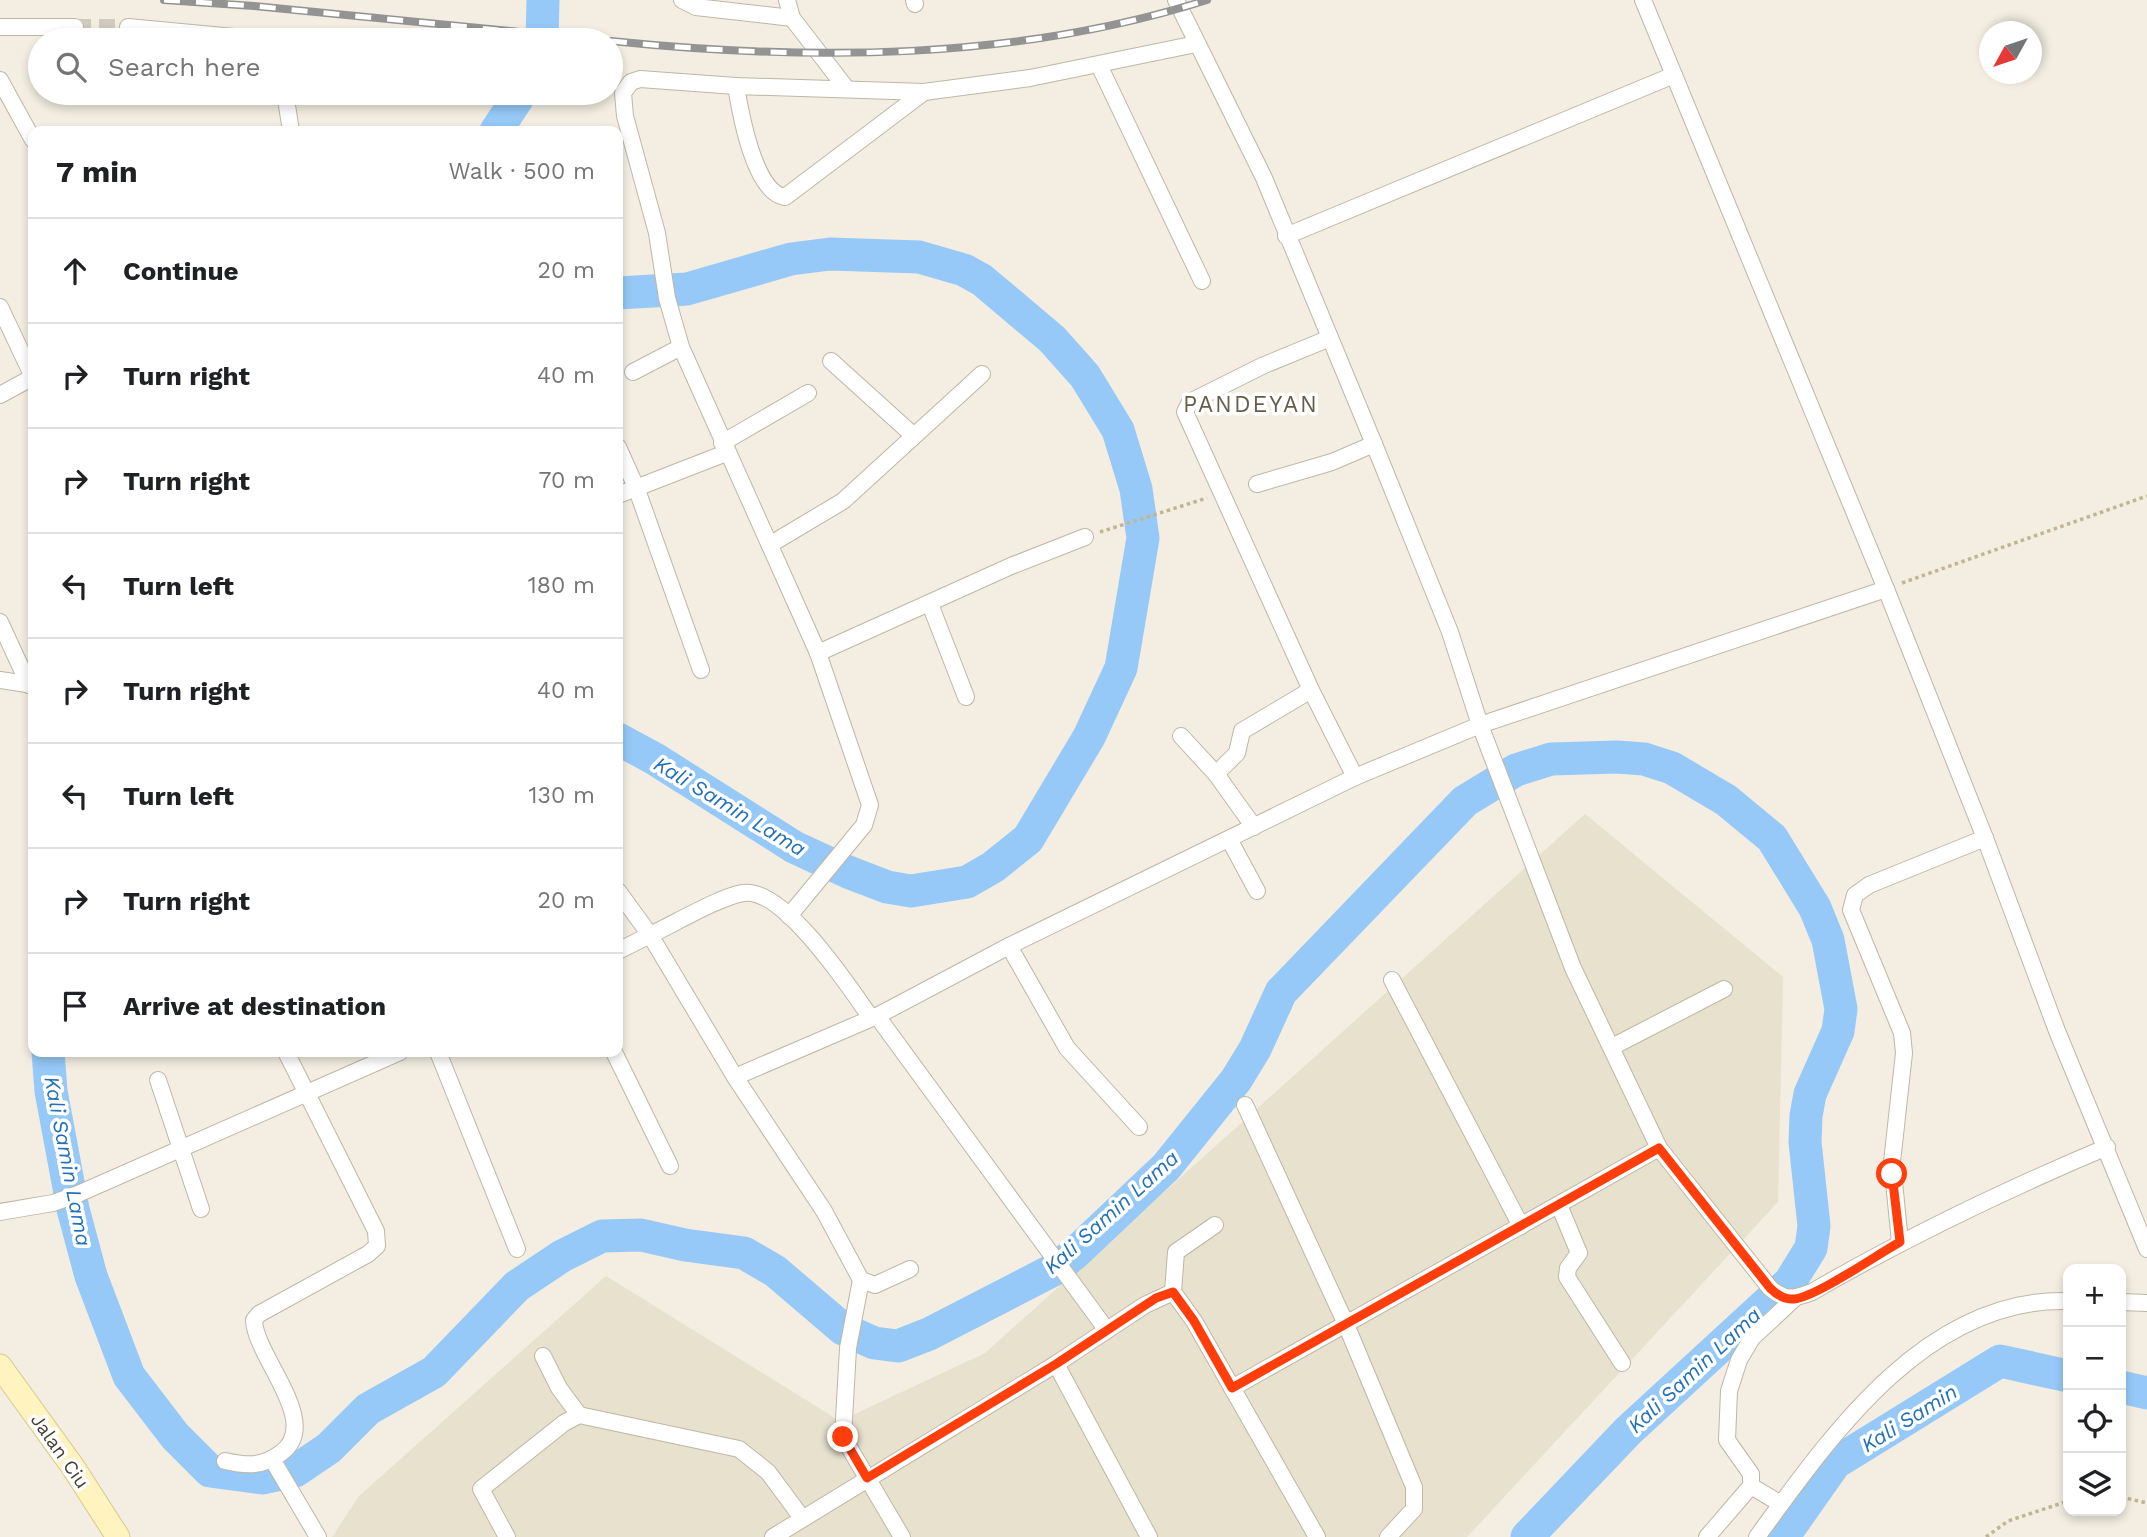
<!DOCTYPE html>
<meta charset="utf-8">
<style>
:root{--surface:#fff;--page:#f2f2f2;--text:#202124;--muted:#757577;--line:#e0e0e0}
body{margin:0;font-family:"Work Sans",sans-serif;background:var(--page);color:var(--text)}
.controls{position:absolute;right:21px;bottom:21px;display:grid;overflow:hidden;border-radius:14px;box-shadow:0 4px 10px #0003}
.controls button{width:63px;height:63px;display:grid;place-items:center;padding:0;border:0;border-bottom:2px solid var(--line);background:var(--surface);color:var(--text);font:35px sans-serif}
.compass{position:absolute;left:1979px;top:21px;width:63px;height:63px;border-radius:50%;background:var(--surface);box-shadow:0 4px 10px #0003;rotate:230deg}
.stop{position:absolute;width:21px;height:21px;margin:-16px;border:5px solid #ff3e0c;border-radius:50%;background:#fff}
.stop.end{background:#ff3e0c;border-color:#fff;box-shadow:0 2px 7px #0008}
.list{margin:0;padding:0;list-style:none}
h2{display:flex;justify-content:space-between;align-items:center;height:91px;margin:0;padding:0 28px;font-size:30px}
h2 small{font-size:23px;font-weight:400;color:var(--muted)}
.list li{display:grid;grid-template-columns:46px 1fr auto;gap:21px;align-items:center;box-sizing:border-box;height:105px;padding:0 28px;border-top:2px solid var(--line)}
.list b{display:block;font-size:26px;white-space:nowrap}
.list em{font-size:23px;font-style:normal;color:var(--muted)}
.icon{flex:none;width:38px;height:38px;fill:none;stroke:currentColor;stroke-width:2;stroke-linecap:round;stroke-linejoin:round}
.map{position:relative;flex:none;width:2147px;height:1537px;overflow:hidden}
.search{position:absolute;background:var(--surface);box-shadow:0 4px 10px #0003;left:28px;top:28px;width:595px;height:77px;display:flex;align-items:center;gap:18px;box-sizing:border-box;padding:0 24px;border-radius:38px;color:var(--muted);font-size:26px}
.panel{position:absolute;background:var(--surface);box-shadow:0 4px 10px #0003;left:28px;top:126px;width:595px;height:931px;border-radius:14px}
.map>svg:first-child{display:block}
</style>
<div class="map">
<svg width="2147" height="1537" viewBox="0 0 2147 1537">
<rect width="100%" height="100%" fill="#f3eee1"/>
<path fill="#e7e1ce" d="M1585 814 1783 977 1778 1202 1467 1537H332L359 1496 606 1276 840 1421 985 1353Z"/>
<g fill="none" stroke-linecap="round" stroke-linejoin="round">
<g stroke="#96c9f7" stroke-width="33">
<path d="M542 40 543 0"/>
<path d="M496 131 521 93"/>
<path d="M618 293 687 289 791 259 830 254 919 257 964 270 982 280 1052 339 1085 376 1118 430 1136 489 1143 538 1121 668 1089 737 1028 839 993 867 967 882 911 891 887 887 848 872 794 847 655 759 618 739"/>
<path d="M48 1052 51 1091 73 1209 91 1276 129 1376 175 1436 210 1471 263 1478 295 1471 329 1448 368 1409 434 1372 517 1286 562 1256 602 1236 641 1235 685 1245 744 1253 775 1271 843 1329 874 1343 898 1346 929 1334 1055 1269 1074 1254 1166 1167 1236 1080 1255 1049 1281 992 1465 801 1516 770 1551 759 1617 757 1644 759 1672 768 1726 800 1772 838 1815 908 1828 940 1841 1009 1838 1031 1810 1094 1806 1116 1805 1142 1814 1226 1811 1248 1790 1282 1628 1431 1527 1537"/>
<path d="M2121 1387 2147 1393"/>
<path d="M1783 1537 1835 1463 2000 1361 2068 1376"/>
</g>
<path stroke="#d0cbbe" stroke-width="16" stroke-dasharray="16 8" stroke-linecap="butt" d="M75 27H128"/>
<defs>
<g id="street">
<path d="M682 0 696 7 792 18"/>
<path d="M787 0 792 18 846 88"/>
<path d="M914 0 915 4"/>
<path d="M1176 0 1264 178 1374 444 1450 632 1480 725 1573 968 1659 1148 1770 1288C1785 1301 1794 1299 1812 1292 1907 1237 2005 1190 2107 1147"/>
<path d="M1643 0 1886 589 1985 838 2057 1031 2147 1249"/>
<path d="M0 27H75"/>
<path d="M128 27 267 40"/>
<path d="M1099 65 1202 281"/>
<path d="M0 80 33 140"/>
<path d="M736 86C740 111 754 193 785 197L924 92"/>
<path d="M285 93 291 131"/>
<path d="M1286 236 1674 75"/>
<path d="M0 307 33 377"/>
<path d="M1330 338 1262 366 1190 402 1185 412 1311 690 1355 777"/>
<path d="M831 361 914 436"/>
<path d="M633 372 681 347"/>
<path d="M0 395 33 377"/>
<path d="M722 443 808 393"/>
<path d="M618 447 636 487 701 670"/>
<path d="M1257 484 1332 462 1374 444"/>
<path d="M618 495 726 453"/>
<path d="M771 544 843 501 982 374"/>
<path d="M930 604 966 697"/>
<path d="M0 622 29 685"/>
<path d="M818 653 1011 566 1085 537"/>
<path d="M0 680 33 685"/>
<path d="M1181 736 1216 774"/>
<path d="M1254 827 1216 774 1237 753 1242 731 1311 690"/>
<path d="M1229 839 1257 891"/>
<path d="M618 891 650 935C674 924 719 897 743 893 783 886 850 988 871 1018"/>
<path d="M789 916 864 825 870 805 818 653 681 347 667 298 657 233 625 116 623 93 631 82 640 79 736 86 924 92 1030 78 1196 44"/>
<path d="M1009 946 1067 1048 1139 1127"/>
<path d="M618 951 650 935 735 1077 877 1016 1009 946 1355 777 1480 725 1886 589"/>
<path d="M1392 980 1521 1226"/>
<path d="M877 1016 1106 1329"/>
<path d="M1612 1047 1724 989"/>
<path d="M438 1052 517 1249"/>
<path d="M614 1052 670 1166"/>
<path d="M735 1077 824 1211 861 1280 875 1285 910 1269"/>
<path d="M158 1080 201 1209"/>
<path d="M1245 1105 1345 1322 1414 1487V1509L1388 1537"/>
<path d="M1559 1205 1579 1253 1568 1268 1567 1277 1622 1363"/>
<path d="M0 1212 53 1203 78 1194 400 1052"/>
<path d="M1900 1242 1892 1162 1904 1053 1902 1033 1851 910 1855 895 1869 885 1985 838"/>
<path d="M861 1280 848 1348 843 1437 902 1537"/>
<path d="M1173 1292 1176 1252 1215 1225"/>
<path d="M2121 1302 2147 1303"/>
<path d="M543 1356 559 1388 579 1415"/>
<path d="M1056 1364 1149 1537"/>
<path d="M1232 1388 1659 1148"/>
<path d="M272 1459 318 1537"/>
<path d="M225 1461C247 1466 262 1467 281 1453 323 1423 255 1357 254 1320L259 1314 368 1254 377 1246 376 1231 286 1052"/>
<path d="M1751 1486 1781 1504"/>
<path d="M507 1537 481 1489 564 1423 579 1415 739 1449 768 1472 802 1518"/>
<path d="M773 1537 1056 1364 1145 1305 1173 1292 1194 1321 1317 1537"/>
<path d="M1707 1537 1751 1486V1474L1727 1440 1729 1391 1739 1360 1752 1338 1794 1299"/>
<path d="M1757 1537C1832 1434 1927 1297 2068 1301"/>
</g>
<path id="secondary" d="M0 1366 73 1467 118 1537"/>
</defs>
<use href="#street" stroke="#beb7a4" stroke-width="18"/>
<use href="#secondary" stroke="#d7c88c" stroke-width="25"/>
<g stroke="#c2b493" stroke-width="3.5" stroke-dasharray="3.5 3.5" stroke-linecap="butt">
<path d="M1100 532 1207 498"/>
<path d="M1902 583 2147 496"/>
<path d="M2121 1497 2147 1503"/>
<path d="M1986 1537 2008 1521 2068 1501"/>
</g>
<use href="#street" stroke="#fff" stroke-width="16"/>
<use href="#secondary" stroke="#fff3bf" stroke-width="23"/>
<defs>
<g id="rail">
<path d="M164 0 254 6 601 40"/>
<path d="M611 41C809 61 1015 61 1207 0"/>
</g>
</defs>
<use href="#rail" stroke="#939393" stroke-width="8"/>
<use href="#rail" stroke="#fff" stroke-width="5" stroke-dasharray="16" stroke-linecap="butt"/>
</g>
<g fill="none" stroke-linecap="round" stroke-linejoin="round">
<path stroke="#ff3e0c" stroke-width="9" d="M843 1437 867 1478 1056 1364 1156 1298 1173 1292 1194 1321 1232 1388 1659 1148 1770 1288C1776 1294 1784 1300 1794 1299 1816 1297 1878 1254 1900 1242L1892 1174"/>
</g>
<g text-anchor="middle" dominant-baseline="central" stroke-width="7" stroke-linejoin="round" paint-order="stroke">
<g font-size="19" fill="#443e32" stroke="#fff">
<text transform="translate(60 1451) rotate(55)">Jalan Ciu</text>
</g>
<g font-size="21" font-style="italic" fill="#2270b9" stroke="#fff">
<text transform="translate(730 806) rotate(31)">Kali Samin Lama</text>
<text transform="translate(68 1161) rotate(79)">Kali Samin Lama</text>
<text transform="translate(1111 1212) rotate(-42)">Kali Samin Lama</text>
<text transform="translate(1694 1370) rotate(-43)">Kali Samin Lama</text>
<text transform="translate(1909 1418) rotate(-32)">Kali Samin</text>
</g>
<g font-size="23" letter-spacing="2" fill="#685d48" stroke="#fff">
<text x="1251" y="404">PANDEYAN</text>
</g>
</g>
</svg>
<div class="controls">
<button>+</button>
<button>−</button>
<button><svg class="icon" aria-label="locate" viewBox="0 0 24 24"><circle cx="12" cy="12" r="6"/><path d="M12 2v4M12 18v4M2 12h4M18 12h4"/></svg></button>
<button><svg class="icon" aria-label="layers" viewBox="0 0 24 24"><path d="M12 4l9 5-9 5-9-5zM3 14l9 5 9-5"/></svg></button>
</div>
<svg class="compass" viewBox="-18 -18 36 36"><path d="M0-13l5 13h-10z" fill="#e53935"/><path d="M0 13l5-13h-10z" fill="#757577"/></svg>
<div class="stop" style="left:1892px;top:1174px"></div>
<div class="stop end" style="left:843px;top:1437px"></div>
<div class="search"><svg class="icon" aria-label="search" viewBox="0 0 24 24"><circle cx="10" cy="10" r="6"/><path d="M15 15l6 6"/></svg>Search here</div>
<section class="panel">
<h2>7 min<small>Walk · 500 m</small></h2>
<ul class="list">
<li><svg class="icon" aria-label="ahead" viewBox="0 0 24 24"><path d="M12 20V5M6 11l6-6 6 6"/></svg><div><b>Continue</b></div><em>20 m</em></li>
<li><svg class="icon" aria-label="right" viewBox="0 0 24 24"><path d="M7 20v-9h11M14 6l5 5-5 5"/></svg><div><b>Turn right</b></div><em>40 m</em></li>
<li><svg class="icon" aria-label="right" viewBox="0 0 24 24"><path d="M7 20v-9h11M14 6l5 5-5 5"/></svg><div><b>Turn right</b></div><em>70 m</em></li>
<li><svg class="icon" aria-label="left" viewBox="0 0 24 24"><path d="M17 20v-9H6M10 6l-5 5 5 5"/></svg><div><b>Turn left</b></div><em>180 m</em></li>
<li><svg class="icon" aria-label="right" viewBox="0 0 24 24"><path d="M7 20v-9h11M14 6l5 5-5 5"/></svg><div><b>Turn right</b></div><em>40 m</em></li>
<li><svg class="icon" aria-label="left" viewBox="0 0 24 24"><path d="M17 20v-9H6M10 6l-5 5 5 5"/></svg><div><b>Turn left</b></div><em>130 m</em></li>
<li><svg class="icon" aria-label="right" viewBox="0 0 24 24"><path d="M7 20v-9h11M14 6l5 5-5 5"/></svg><div><b>Turn right</b></div><em>20 m</em></li>
<li><svg class="icon" aria-label="arrive" viewBox="0 0 24 24"><path d="M6 21V4h12l-3 4 3 4H6"/></svg><div><b>Arrive at destination</b></div></li>
</ul>
</section>
</div>
